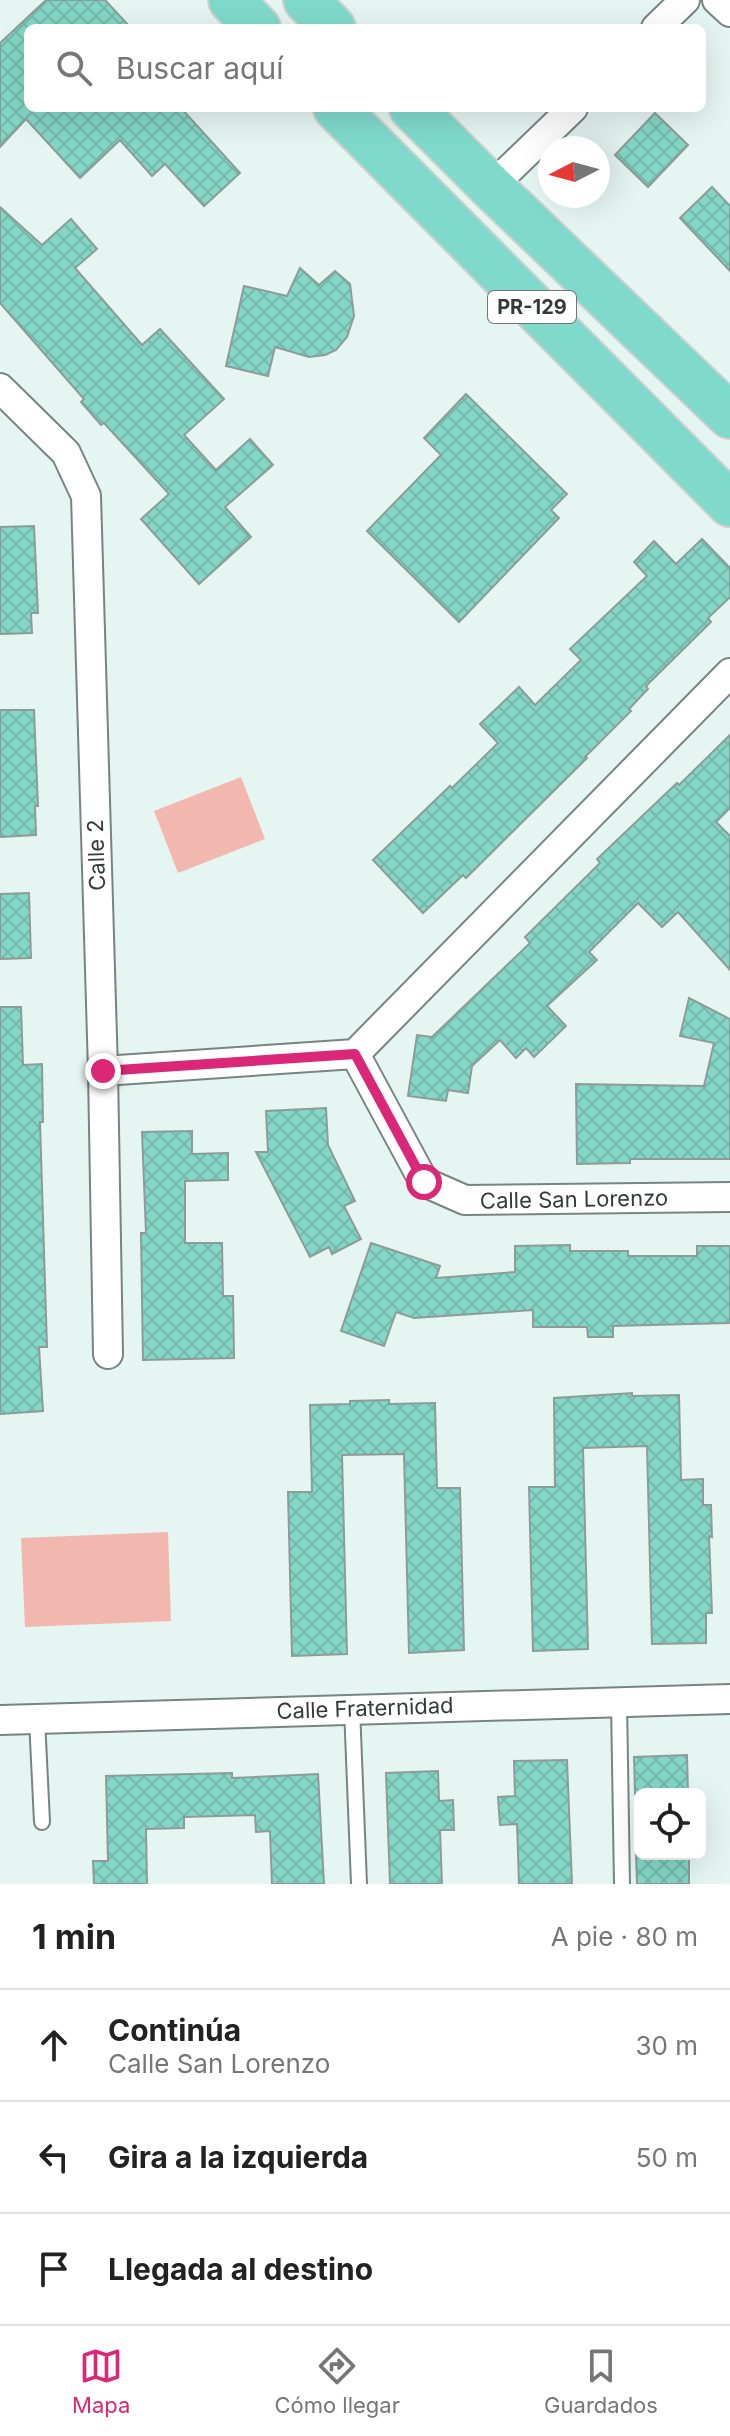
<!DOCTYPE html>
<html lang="es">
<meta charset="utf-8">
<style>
:root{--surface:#fff;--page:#f2f2f2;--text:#222;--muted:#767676;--line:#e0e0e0;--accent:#db2777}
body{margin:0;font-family:Inter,sans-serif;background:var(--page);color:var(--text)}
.controls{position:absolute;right:24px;bottom:24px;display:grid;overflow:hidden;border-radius:12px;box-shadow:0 8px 32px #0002}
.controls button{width:72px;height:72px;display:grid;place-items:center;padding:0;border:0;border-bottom:2px solid var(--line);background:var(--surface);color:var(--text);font:40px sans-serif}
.compass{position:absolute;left:538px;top:136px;width:72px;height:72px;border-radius:50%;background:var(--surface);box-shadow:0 8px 32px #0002;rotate:264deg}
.stop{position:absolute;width:24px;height:24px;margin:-18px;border:6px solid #db2777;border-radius:50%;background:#fff}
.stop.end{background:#db2777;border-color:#fff;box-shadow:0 2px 8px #0008}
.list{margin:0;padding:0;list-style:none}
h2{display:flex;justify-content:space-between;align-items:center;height:104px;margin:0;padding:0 32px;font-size:34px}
h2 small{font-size:26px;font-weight:400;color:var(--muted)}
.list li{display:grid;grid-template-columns:52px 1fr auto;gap:24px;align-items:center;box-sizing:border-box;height:112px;padding:0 32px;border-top:2px solid var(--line)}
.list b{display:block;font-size:30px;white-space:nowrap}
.list p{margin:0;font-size:26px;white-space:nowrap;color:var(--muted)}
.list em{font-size:26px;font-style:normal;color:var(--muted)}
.icon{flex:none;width:44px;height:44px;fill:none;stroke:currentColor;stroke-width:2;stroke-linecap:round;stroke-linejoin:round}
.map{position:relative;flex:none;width:730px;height:1884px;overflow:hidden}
.search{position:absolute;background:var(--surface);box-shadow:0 8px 32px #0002;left:24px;right:24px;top:24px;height:88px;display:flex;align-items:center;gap:20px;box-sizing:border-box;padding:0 28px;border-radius:12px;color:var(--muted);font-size:30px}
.sheet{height:440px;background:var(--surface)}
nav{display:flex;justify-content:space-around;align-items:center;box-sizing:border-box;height:112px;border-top:2px solid var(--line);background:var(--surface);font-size:22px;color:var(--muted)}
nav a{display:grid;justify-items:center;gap:4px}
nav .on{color:var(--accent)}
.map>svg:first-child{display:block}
</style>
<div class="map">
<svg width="730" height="1884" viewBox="0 0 730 1884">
<defs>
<pattern id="building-cross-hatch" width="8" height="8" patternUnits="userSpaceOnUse" patternTransform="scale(2)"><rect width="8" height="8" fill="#84d7c6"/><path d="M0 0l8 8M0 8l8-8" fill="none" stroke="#73b9ab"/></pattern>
</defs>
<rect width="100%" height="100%" fill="#e5f5f1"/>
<g fill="#f2b8af">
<path d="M241 777 265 839 178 873 154 811Z"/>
<path d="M168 1532 171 1621 25 1627 21 1538Z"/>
</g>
<g fill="url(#building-cross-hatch)" stroke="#8d9c99" stroke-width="2">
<path d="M46 0H105L131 28H28V108H181L240 173 204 206 165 164 152 176 120 140 80 178 26 119 0 147V43Z"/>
<path d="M655 113 688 145 648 187 615 155Z"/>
<path d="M712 187 730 206V271L680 218Z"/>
<path d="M0 207 42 245 71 219 97 249 75 268 142 345 160 329 224 399 184 435 216 470 250 439 273 465 225 507 251 537 199 584 141 519 169 494 104 423 101 425 81 402 84 399 0 303Z"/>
<path d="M300 268 319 285 335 271 350 284 354 316 347 337 336 350 325 355 309 357 275 347 268 376 226 366 244 286 287 296Z"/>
<path d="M466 394 567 494 551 510 559 518 459 622 367 531 441 455 424 438Z"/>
<path d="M34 526 38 613H31L32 633 0 634V527Z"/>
<path d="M702 539 730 568V597L708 618 711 622 646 686 648 689 629 709 631 711 585 757 587 758 466 878 463 875 423 913 373 860 450 786 452 788 498 743 480 724 519 687 535 705 581 660 570 649 647 576 634 562 654 541 676 564Z"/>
<path d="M0 710H34L38 806H35L36 835 0 837Z"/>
<path d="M730 735V808L716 822 730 836V970L678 912 662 927 638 903 589 952 597 960 547 1006 566 1026 534 1057 526 1048 516 1058 500 1040 472 1066 468 1093 448 1090 446 1101 408 1096 417 1035 432 1037 530 943 525 937 600 863 597 859 677 783 679 785Z"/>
<path d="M29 893 31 958 0 959V894Z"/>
<path d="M689 998 730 1019V1159H630V1163L577 1164 576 1084 704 1086 714 1043 680 1036Z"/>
<path d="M0 1007H21L23 1065 42 1064 43 1122H40L47 1347H39L43 1411 0 1414Z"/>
<path d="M326 1108 328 1145 355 1201 344 1206 361 1239 332 1254 329 1247 310 1257 256 1152H268L266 1111Z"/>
<path d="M192 1131V1154L228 1153V1180L185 1181V1243H222L223 1296H233L234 1358 143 1360 141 1233H146L142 1132Z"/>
<path d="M371 1243 440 1266 436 1278 515 1272V1246L570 1245V1251H628V1256H697V1246H730V1323L613 1326V1337H588L587 1327H533V1310L414 1318 396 1312 384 1346 341 1331Z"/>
<path d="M632 1393V1396L679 1395 681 1480 703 1479V1505H711L712 1537 709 1536 712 1613H706V1643L652 1644 647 1446 583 1448 588 1649 533 1651 529 1487H555L554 1398Z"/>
<path d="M389 1400V1404L435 1403 437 1488H460L464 1650 409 1653 404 1454 342 1455 347 1654 292 1656 288 1492H312L310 1405 350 1404V1401Z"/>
<path d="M687 1755 688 1794H635L634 1757Z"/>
<path d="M567 1760 572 1884H519L517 1824 500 1825 498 1797 515 1796 514 1761Z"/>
<path d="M438 1771 439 1801 453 1800 454 1830H440L442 1884H390L386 1773Z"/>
<path d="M232 1773V1778L318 1774 324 1884H272L270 1831 256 1832 255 1815 184 1817V1828L146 1829 147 1884H94L93 1861H108L106 1776Z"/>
<path d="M636 1854H689V1884H637Z"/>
</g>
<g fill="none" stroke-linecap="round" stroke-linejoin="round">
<defs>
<g id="lane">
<path d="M619 1702 622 1884"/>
<path d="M352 1708 359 1884"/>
<path d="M37 1719 42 1822"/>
</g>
<g id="street">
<path d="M717 0 730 12"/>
<path d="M656 28 685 0"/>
<path d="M491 187 573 108"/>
<path d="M0 388 66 453 86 496 103 1071 108 1354"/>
<path d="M355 1054 424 1182 465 1200 730 1197"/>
<path d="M103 1071 355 1054 730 673"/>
<path d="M0 1720 730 1699"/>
</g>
<g id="primary">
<path d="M231 0 258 28"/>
<path d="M306 0 333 28"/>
<path d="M336 108 730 504"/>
<path d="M412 108 491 187 730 416"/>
</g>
</defs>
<use href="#lane" stroke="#778582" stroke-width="18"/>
<use href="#street" stroke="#778582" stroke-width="32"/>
<use href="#primary" stroke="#ced0cf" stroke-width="48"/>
<use href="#lane" stroke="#fff" stroke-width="14"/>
<use href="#street" stroke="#fff" stroke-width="28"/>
<use href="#primary" stroke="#7fdacc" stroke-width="44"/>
</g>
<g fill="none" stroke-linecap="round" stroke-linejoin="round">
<path stroke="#db2777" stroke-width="10" d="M103 1071 355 1054 424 1182"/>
</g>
<g text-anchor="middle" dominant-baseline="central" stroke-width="6" stroke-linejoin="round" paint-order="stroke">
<rect fill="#fff" stroke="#717574" stroke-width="2" x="488" y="291" width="88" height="32" rx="6"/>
<g font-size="20" font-weight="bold" fill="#343a39">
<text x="532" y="307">PR-129</text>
</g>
<g font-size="22" fill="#343a39" stroke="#fff">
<text transform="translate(96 855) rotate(-92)">Calle 2</text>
<text transform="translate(574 1199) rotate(-1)">Calle San Lorenzo</text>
<text transform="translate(365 1708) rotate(-2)">Calle Fraternidad</text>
</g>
</g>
</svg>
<div class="controls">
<button><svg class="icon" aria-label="locate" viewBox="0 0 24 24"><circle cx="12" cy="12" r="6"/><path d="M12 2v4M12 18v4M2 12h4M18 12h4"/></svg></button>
</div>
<svg class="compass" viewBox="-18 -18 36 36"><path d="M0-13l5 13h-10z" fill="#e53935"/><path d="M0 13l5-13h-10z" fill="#767676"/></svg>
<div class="stop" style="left:424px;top:1182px"></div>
<div class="stop end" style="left:103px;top:1071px"></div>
<div class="search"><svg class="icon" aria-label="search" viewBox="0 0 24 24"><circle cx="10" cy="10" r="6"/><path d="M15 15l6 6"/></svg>Buscar aquí</div>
</div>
<section class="sheet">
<h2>1 min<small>A pie · 80 m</small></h2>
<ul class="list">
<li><svg class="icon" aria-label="ahead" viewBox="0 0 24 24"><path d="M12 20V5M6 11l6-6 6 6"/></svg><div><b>Continúa</b><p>Calle San Lorenzo</p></div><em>30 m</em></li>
<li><svg class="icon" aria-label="left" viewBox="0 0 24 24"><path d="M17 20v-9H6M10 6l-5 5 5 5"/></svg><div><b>Gira a la izquierda</b></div><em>50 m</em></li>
<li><svg class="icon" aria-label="arrive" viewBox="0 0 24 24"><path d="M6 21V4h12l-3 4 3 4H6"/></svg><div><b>Llegada al destino</b></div></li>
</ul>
</section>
<nav>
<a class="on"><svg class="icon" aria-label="map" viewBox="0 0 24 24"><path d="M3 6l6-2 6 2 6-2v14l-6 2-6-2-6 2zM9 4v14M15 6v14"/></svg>Mapa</a>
<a><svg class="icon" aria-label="directions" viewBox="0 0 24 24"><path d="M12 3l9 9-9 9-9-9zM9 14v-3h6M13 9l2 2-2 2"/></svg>Cómo llegar</a>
<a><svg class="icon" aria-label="saved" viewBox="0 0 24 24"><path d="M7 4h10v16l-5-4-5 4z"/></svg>Guardados</a>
</nav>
